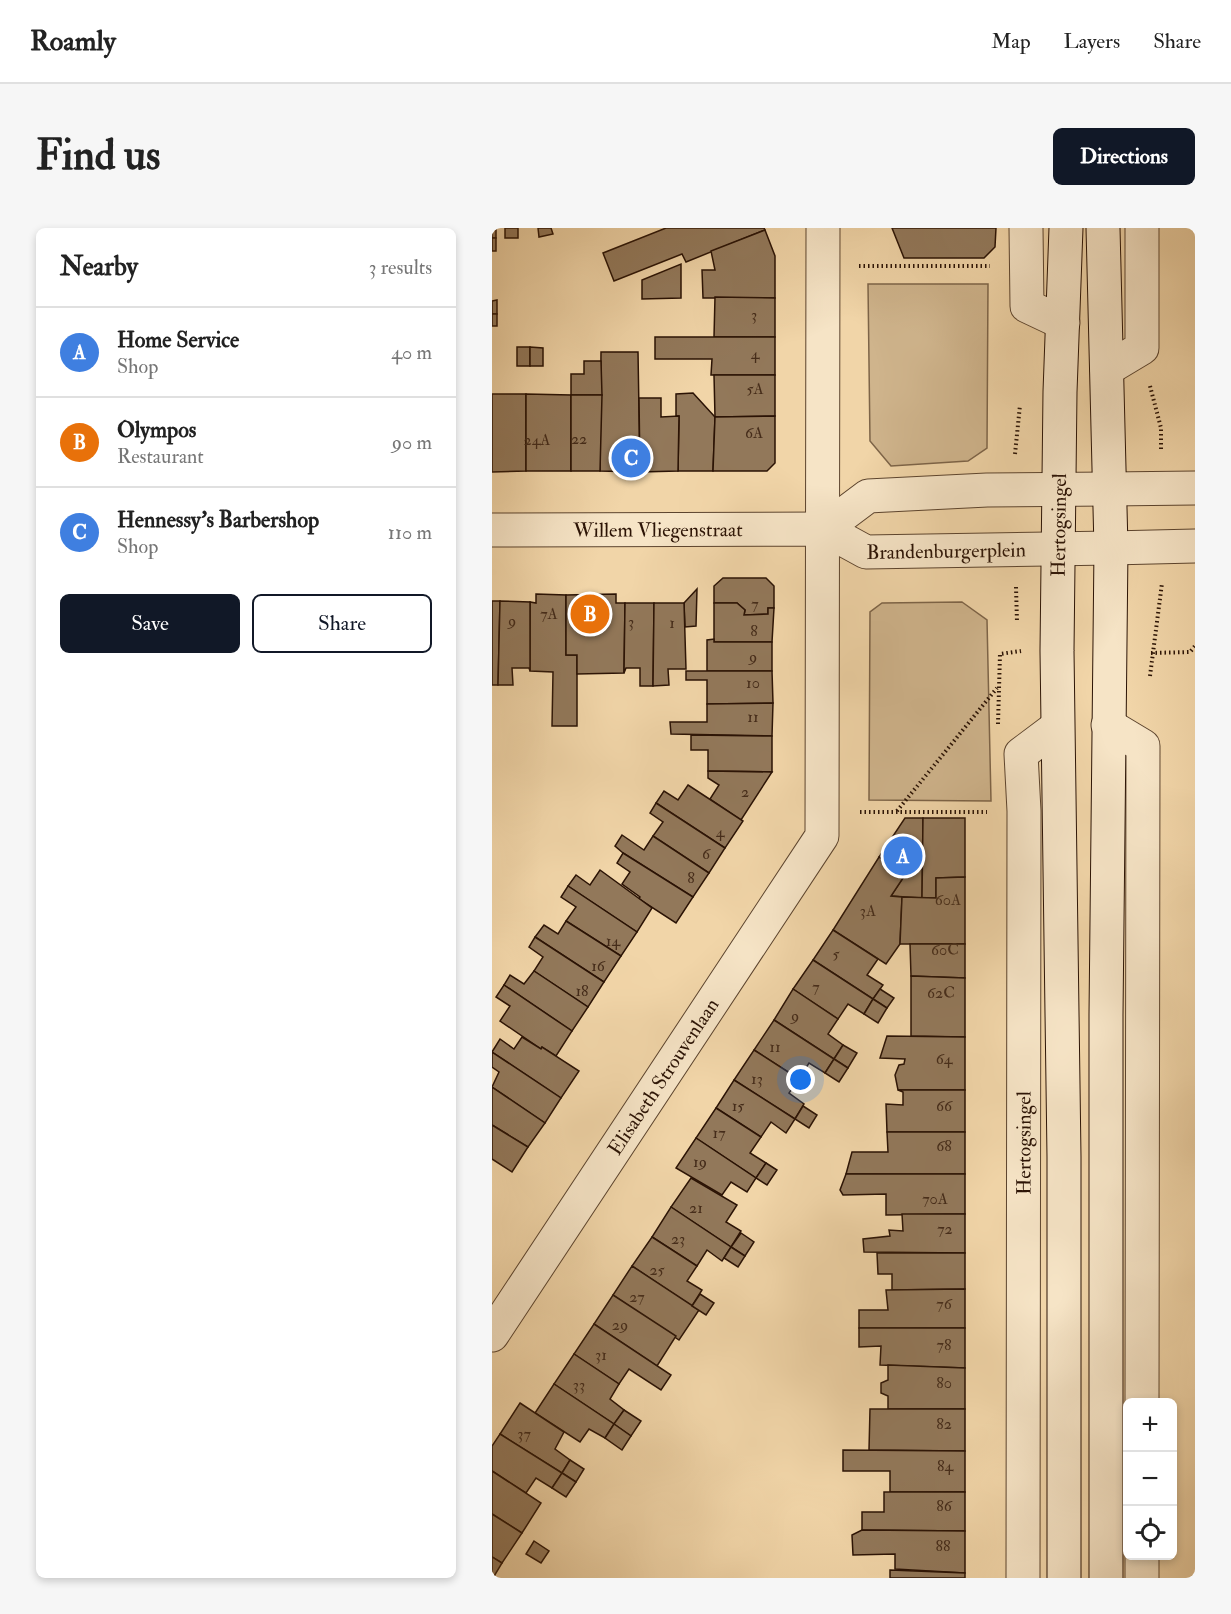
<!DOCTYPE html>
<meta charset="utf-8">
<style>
:root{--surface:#fff;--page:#f6f6f6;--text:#222;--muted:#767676;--line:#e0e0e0;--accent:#111827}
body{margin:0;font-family:"IM FELL Double Pica",serif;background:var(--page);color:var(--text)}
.controls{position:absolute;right:18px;bottom:18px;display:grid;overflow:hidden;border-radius:9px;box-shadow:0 3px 9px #0003}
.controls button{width:54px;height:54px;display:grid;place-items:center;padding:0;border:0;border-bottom:2px solid var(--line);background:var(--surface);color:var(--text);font:30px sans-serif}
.you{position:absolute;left:309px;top:852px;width:21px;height:21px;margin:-15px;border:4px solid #fff;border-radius:50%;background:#1a73e8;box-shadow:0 0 0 9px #1a73e833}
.badge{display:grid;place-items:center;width:39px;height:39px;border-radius:50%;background:var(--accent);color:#fff;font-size:20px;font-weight:700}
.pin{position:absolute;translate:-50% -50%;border:3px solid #fff;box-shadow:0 2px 6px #0006}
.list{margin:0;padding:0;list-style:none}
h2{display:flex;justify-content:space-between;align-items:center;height:78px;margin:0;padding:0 24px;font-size:26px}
h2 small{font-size:20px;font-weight:400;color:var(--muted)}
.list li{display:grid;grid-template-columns:39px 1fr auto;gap:18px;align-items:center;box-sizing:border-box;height:90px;padding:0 24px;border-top:2px solid var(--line)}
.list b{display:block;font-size:22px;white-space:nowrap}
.list p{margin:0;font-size:20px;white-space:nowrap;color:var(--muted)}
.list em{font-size:20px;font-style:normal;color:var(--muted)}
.actions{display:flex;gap:12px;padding:18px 24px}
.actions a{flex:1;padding:14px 0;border:2px solid var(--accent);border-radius:9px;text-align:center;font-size:21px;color:var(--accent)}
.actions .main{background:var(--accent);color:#fff}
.icon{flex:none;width:33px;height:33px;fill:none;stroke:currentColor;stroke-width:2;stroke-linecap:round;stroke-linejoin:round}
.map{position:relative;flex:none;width:703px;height:1350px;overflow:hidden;border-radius:9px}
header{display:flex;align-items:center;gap:36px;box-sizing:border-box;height:84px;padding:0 30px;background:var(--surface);border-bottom:2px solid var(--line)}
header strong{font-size:28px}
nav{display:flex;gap:33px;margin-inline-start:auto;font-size:21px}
.intro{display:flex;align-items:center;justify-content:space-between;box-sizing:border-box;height:144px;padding:0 36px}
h1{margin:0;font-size:42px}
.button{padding:15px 27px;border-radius:9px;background:var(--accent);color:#fff;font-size:21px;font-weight:700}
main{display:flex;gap:36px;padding:0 36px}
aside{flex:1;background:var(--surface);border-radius:9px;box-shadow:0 3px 9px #0003}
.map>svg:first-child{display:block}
</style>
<header>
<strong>Roamly</strong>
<nav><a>Map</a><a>Layers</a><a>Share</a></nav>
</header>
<div class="intro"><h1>Find us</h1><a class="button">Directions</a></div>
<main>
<aside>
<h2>Nearby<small>3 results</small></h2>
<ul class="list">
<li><span class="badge" style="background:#3f7fe0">A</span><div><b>Home Service</b><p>Shop</p></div><em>40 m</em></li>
<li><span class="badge" style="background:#e8710a">B</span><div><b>Olympos</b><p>Restaurant</p></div><em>90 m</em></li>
<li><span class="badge" style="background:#3f7fe0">C</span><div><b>Hennessy's Barbershop</b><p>Shop</p></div><em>110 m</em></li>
</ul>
<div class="actions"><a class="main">Save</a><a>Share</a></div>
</aside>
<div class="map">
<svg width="703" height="1350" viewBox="0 0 703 1350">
<rect width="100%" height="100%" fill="#f1d5a8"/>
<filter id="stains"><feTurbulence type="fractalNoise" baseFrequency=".00333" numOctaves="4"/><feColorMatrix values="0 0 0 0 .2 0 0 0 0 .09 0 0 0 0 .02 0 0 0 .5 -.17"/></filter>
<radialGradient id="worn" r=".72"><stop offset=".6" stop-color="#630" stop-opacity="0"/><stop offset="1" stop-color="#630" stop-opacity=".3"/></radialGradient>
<g fill="#cfb48c" stroke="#7d6448" stroke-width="1.5">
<path d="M376 56H496L495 220 476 233 399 238 378 213Z"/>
<path d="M470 374 495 392 499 573 377 572 378 384 390 375Z"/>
</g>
<g fill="#92785a" stroke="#2b1305" stroke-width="1.5">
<rect x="0" y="0" width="4" height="10"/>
<rect x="13" y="0" width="13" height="10"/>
<path d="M46 0H59L61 6 47 9Z"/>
<path d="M174 0H272L273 2 194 34 190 26 122 53 111 25Z"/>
<path d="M400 0H504L503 19 492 30H412Z"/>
<path d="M273 2 283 28V70H211L210 42H223L219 23Z"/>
<rect x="0" y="10" width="4" height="13"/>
<path d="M189 36V70L150 71V52Z"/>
<path d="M223 69 283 70V109H222Z"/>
<path d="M5 72V86H0V73Z"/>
<rect x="0" y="86" width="5" height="12"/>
<path d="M163 109H283V147H219L220 131H163Z"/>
<rect x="25" y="119" width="13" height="19"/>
<path d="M38 119 51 120V138H38Z"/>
<path d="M109 124H146L148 244 108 243Z"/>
<path d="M92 133H109L110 167H79V146H92Z"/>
<path d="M222 147H283V188L223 189Z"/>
<path d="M201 165 223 189 221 243H186L187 193V188H184V166Z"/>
<path d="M0 166H34V243L0 244Z"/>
<path d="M34 166 79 167V243H34Z"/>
<path d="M79 167H110L108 243H79Z"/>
<path d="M147 170H169V189L187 188 186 243 148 244Z"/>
<path d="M283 188V235L275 243H221L223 189Z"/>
<path d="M231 350H274L282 358V380H276V386L252 387 253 382 245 375H222V358Z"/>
<path d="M205 361 204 398 193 399 192 375Z"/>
<path d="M44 366 74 367V427H85V498H60L61 444 38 443V374L44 375Z"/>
<path d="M124 366V375H133L132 445 85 446V427H74V367Z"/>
<path d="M0 373H8L6 457H0Z"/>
<path d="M8 373 38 374V443L37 440H20L21 457H6Z"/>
<path d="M133 375H162L161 458H148V440H134L132 445Z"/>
<path d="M162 375H192L194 441H176L177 457 161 458Z"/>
<path d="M222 375H245L253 382 252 387 276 386V380H282L280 414H222Z"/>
<path d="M222 411V414H280V443H215V412Z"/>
<path d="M194 443H280L281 475 215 476V452H194Z"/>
<path d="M281 475 280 508 179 506 178 494H215V476Z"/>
<path d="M199 507 280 508V544L216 543V522H199Z"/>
<path d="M216 543 280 544 249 592 218 571 227 557 216 550Z"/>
<path d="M196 557 251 593 233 620 164 575 172 563 186 572Z"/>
<path d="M164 575 233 620 217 645 161 608 171 594 158 585Z"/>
<path d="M413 590H431L430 670 399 668 413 647 387 629Z"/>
<path d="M431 590H473V649L444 650V670H430Z"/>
<path d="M130 607 152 622 161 608 217 645 201 669 131 625 123 618Z"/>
<path d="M131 625 201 669 184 695 147 671 148 669 130 656 138 644 125 635Z"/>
<path d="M387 629 413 647 399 668 410 669 408 716 394 736 341 702Z"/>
<path d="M108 642 160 680 145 704 76 658 84 647 98 657Z"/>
<path d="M473 649V716H408L410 669 444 670V650Z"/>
<path d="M76 658 145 704 129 728 74 693 84 679 69 669Z"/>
<path d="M74 693 129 728 112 754 43 709 52 697 66 706Z"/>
<path d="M341 702 386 731 375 747 391 757 381 771 321 732Z"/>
<path d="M43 709 112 754 96 779 42 743 51 729 37 719Z"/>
<path d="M418 716H473V750L419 748Z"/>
<path d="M321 732 381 771 372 786 356 776 346 791 301 761Z"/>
<path d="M42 743 96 779 80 803 12 757 18 747 32 756Z"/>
<path d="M419 748 473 750V809L419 808Z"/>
<path d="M12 757 80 803 64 828 50 819 49 821 8 793 18 778 4 769Z"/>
<path d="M301 761 346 791 336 806 351 817 342 831 282 792Z"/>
<path d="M388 761 402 770 395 780 381 771Z"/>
<path d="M381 771 395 780 386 795 372 786Z"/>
<path d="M282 792 342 831 333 845 317 835 307 851 262 822Z"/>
<path d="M395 808 473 809V862H406L403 847 407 837 412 836 413 831 388 830Z"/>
<path d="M30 809 49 821 50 819 87 843 69 870 0 824 8 811 22 821Z"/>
<path d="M351 817 365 825 356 840 342 831Z"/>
<path d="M262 822 307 851 297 865 312 876 303 891 242 852Z"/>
<path d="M0 824 69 870 53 895 0 859 7 844 0 839Z"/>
<path d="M342 831 356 840 347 854 333 845Z"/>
<path d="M242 852 303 891 294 905 279 894 269 909 224 880Z"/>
<path d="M0 859 53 895 36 919 0 897Z"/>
<path d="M406 862H473V904H395L394 876 411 877V864Z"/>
<path d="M311 878 325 887 317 900 303 891Z"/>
<path d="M224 880 269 909 258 925 274 935 264 950 204 910Z"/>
<path d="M0 897 36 919 20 944 0 931Z"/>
<path d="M395 904H473V946H354L360 924H396Z"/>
<path d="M204 910 264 950 255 964 239 954 230 967 184 940Z"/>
<path d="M274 935 285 942 275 957 264 950Z"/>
<path d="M354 946H473V986L394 987V966L351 967 348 962Z"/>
<path d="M199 950 245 977 234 994 249 1003 239 1019 179 979Z"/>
<path d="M179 979 239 1019 230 1033 215 1022 205 1038 160 1009Z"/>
<path d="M410 986H473V1025L372 1024 371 1011 398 1008 397 1002 411 1003Z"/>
<path d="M249 1005 262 1014 253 1028 239 1019Z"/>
<path d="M160 1009 205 1038 195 1053 210 1062 200 1078 140 1038Z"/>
<path d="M239 1019 253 1028 246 1039 232 1030Z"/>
<path d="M385 1025H473V1061L400 1062V1046H386Z"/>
<path d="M140 1038 207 1082 187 1112 121 1067Z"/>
<path d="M473 1061V1100H367V1082H396L394 1062Z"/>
<path d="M208 1066 222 1075 214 1087 200 1078Z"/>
<path d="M121 1067 184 1108 165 1138 102 1096Z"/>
<path d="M102 1096 179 1147 169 1162 137 1141 127 1156 82 1126Z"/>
<path d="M367 1100H473V1140L388 1137 389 1118 367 1119Z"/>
<path d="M82 1126 127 1156 118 1171 132 1182 122 1196 62 1156Z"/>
<path d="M396 1137 473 1140V1181H396V1168L389 1165V1155L396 1152Z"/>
<path d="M62 1156 122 1196 113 1210 97 1201 88 1214 43 1185Z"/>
<path d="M28 1175 72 1204 63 1221 78 1232 70 1245 8 1206Z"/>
<path d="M378 1181H473V1223L377 1222Z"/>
<path d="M132 1182 149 1193 139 1208 122 1196Z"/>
<path d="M122 1196 139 1208 130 1222 113 1210Z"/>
<path d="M8 1206 70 1245 60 1260 44 1250 34 1265 0 1243V1218Z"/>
<path d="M351 1222 473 1223V1264H398V1243H351Z"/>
<path d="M78 1232 92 1241 84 1254 70 1245Z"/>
<path d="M0 1243 49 1275 30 1305 0 1286Z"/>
<path d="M70 1245 84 1254 74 1269 60 1260Z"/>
<path d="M392 1264H473V1303L370 1302V1284H392Z"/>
<path d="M0 1286 30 1305 10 1335 0 1329Z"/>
<path d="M370 1302 473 1303V1345L403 1341V1326L361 1327 360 1307Z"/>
<path d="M42 1313 57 1323 49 1335 34 1326Z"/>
<path d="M0 1329 10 1335 1 1350H0Z"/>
<path d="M398 1342 473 1345V1350H398Z"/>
</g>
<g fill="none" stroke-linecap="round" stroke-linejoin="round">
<defs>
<g id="minor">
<path d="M534 0 535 78 571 95"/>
<path d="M615 141 650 120V0"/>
<path d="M332 301 376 268 495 262 617 261"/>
<path id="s1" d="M0 302 332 301 374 324 619 320"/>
<path d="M616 497 651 518 650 1174"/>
<path id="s2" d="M0 1107 330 608 331 0"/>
<path id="s3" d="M531 1350 532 583 529 526 565 499"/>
<path d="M650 1350V1328"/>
</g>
<g id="tertiary">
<path d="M617 261 703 260"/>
<path d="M619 320 703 318"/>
</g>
<g id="secondary">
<path d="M611 0 619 320 614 787V1350"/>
<path id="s4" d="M572 1350V929L565 423 568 164 574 0"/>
</g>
</defs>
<use href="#minor" stroke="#5c442e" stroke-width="35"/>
<use href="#tertiary" stroke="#5c442e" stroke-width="35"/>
<use href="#secondary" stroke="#2b1305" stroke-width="35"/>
<g stroke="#2b1305" stroke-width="4" stroke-dasharray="1.5 3" stroke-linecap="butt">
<path d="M367 38H498"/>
<path d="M658 158 669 200V224"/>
<path d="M523 226 528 177"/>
<path d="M524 359 525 394"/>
<path d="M659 425 698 424 703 418"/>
<path d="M658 448 670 355"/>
<path d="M506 496 508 426 529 423"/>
<path d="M405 583 505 460"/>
<path d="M368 584H495"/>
</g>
<use href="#minor" stroke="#f6e4c6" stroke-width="33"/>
<use href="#tertiary" stroke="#f6e4c6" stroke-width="33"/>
<use href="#secondary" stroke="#f6e4c6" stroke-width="33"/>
</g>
<g text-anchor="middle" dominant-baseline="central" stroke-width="4.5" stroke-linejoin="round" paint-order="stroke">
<g font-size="16" fill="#452c1a">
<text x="262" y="87">3</text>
<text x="263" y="126">4</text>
<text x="263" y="161">5A</text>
<text x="262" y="205">6A</text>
<text x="87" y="211">22</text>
<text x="45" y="212">24A</text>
<text x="263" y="376">7</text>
<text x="57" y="386">7A</text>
<text x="20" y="393">9</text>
<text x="139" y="394">3</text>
<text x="180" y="395">1</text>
<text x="262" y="403">8</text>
<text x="261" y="429">9</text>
<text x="261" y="455">10</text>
<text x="261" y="489">11</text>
<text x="253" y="564">2</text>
<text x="228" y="604">4</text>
<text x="214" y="626">6</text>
<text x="199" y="650">8</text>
<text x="456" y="672">60A</text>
<text x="376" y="683">3A</text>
<text x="121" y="713">14</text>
<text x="453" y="722">60C</text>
<text x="344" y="726">5</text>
<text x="106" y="738">16</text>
<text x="324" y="759">7</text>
<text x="90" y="763">18</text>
<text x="449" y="765">62C</text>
<text x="303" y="788">9</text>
<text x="283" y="819">11</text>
<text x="452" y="831">64</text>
<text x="265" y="851">13</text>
<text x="246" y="878">15</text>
<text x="452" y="878">66</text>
<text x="227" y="905">17</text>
<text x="452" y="918">68</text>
<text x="208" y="934">19</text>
<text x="443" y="971">70A</text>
<text x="204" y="980">21</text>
<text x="453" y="1001">72</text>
<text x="186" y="1011">23</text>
<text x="165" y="1042">25</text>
<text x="145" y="1069">27</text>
<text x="452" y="1076">76</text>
<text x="128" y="1097">29</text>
<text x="452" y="1117">78</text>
<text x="109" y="1127">31</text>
<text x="452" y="1155">80</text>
<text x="87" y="1157">33</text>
<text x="452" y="1196">82</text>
<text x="32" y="1206">37</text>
<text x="453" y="1238">84</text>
<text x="452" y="1278">86</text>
<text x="451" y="1318">88</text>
</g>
<g font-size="20" fill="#2b1305" stroke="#f6e4c6">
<text stroke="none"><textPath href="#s4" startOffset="1053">Hertogsingel</textPath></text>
<text stroke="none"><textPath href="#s1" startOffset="166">Willem Vliegenstraat</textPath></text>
<text stroke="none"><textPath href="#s1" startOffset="460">Brandenburgerplein</textPath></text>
<text stroke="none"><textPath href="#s2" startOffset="310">Elisabeth Strouvenlaan</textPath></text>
<text stroke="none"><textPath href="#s3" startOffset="435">Hertogsingel</textPath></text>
</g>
</g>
<rect width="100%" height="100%" filter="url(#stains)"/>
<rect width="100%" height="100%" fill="url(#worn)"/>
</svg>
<div class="controls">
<button>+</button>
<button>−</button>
<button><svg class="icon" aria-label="locate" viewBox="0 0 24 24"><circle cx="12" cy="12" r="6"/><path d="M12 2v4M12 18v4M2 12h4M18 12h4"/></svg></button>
</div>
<div class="you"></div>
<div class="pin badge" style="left:411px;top:628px;background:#3f7fe0">A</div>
<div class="pin badge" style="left:98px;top:386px;background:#e8710a">B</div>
<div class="pin badge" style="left:139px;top:230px;background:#3f7fe0">C</div>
</div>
</main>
